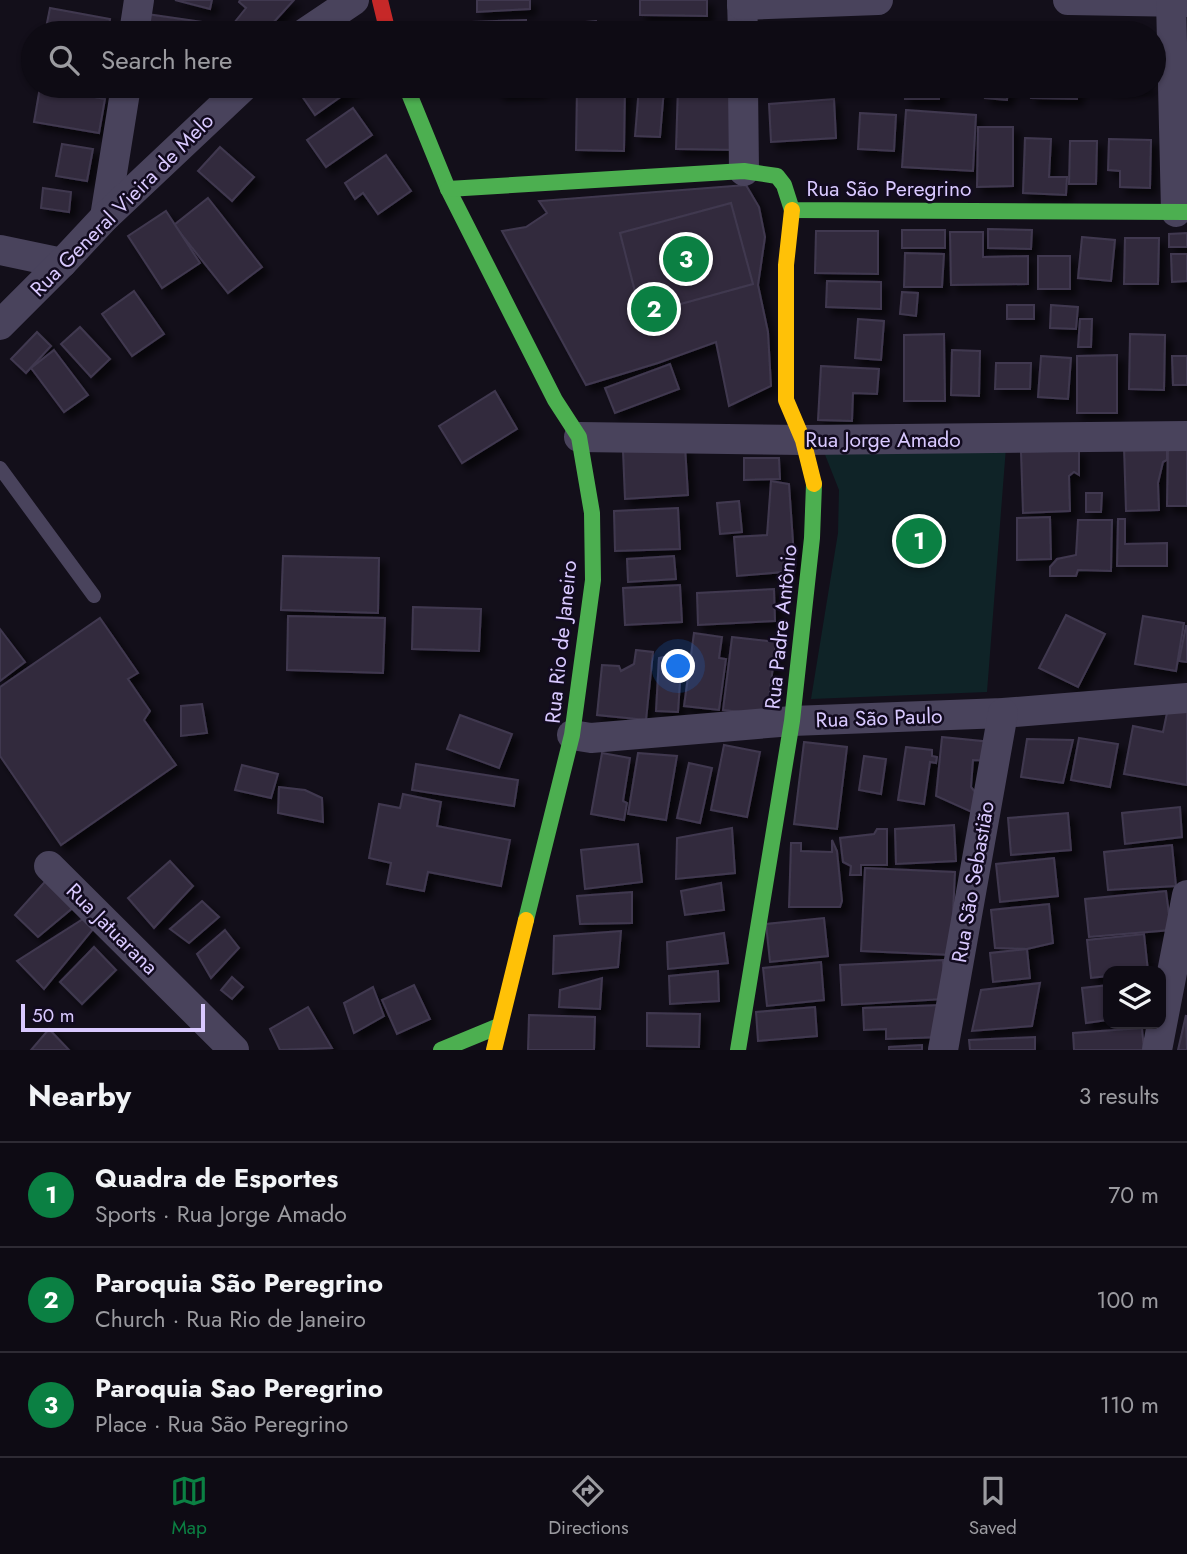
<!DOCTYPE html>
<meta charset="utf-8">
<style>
:root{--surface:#0e0b14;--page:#1c1922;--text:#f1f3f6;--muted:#9b9ba0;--line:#2e2b34;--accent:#0b8043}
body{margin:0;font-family:Jost,sans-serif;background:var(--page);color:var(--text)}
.controls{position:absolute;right:21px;bottom:21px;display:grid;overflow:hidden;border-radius:14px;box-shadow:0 2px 5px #0004}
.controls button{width:63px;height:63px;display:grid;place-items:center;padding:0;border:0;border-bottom:2px solid var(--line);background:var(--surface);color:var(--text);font:35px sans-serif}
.scale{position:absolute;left:21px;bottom:18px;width:184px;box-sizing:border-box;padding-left:7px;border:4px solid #d9c9ff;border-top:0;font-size:19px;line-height:24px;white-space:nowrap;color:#d9c9ff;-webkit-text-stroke:5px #120b1f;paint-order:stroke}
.you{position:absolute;left:679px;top:667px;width:24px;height:24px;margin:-18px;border:5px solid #fff;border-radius:50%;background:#1a73e8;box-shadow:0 0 0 10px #1a73e833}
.badge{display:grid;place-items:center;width:46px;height:46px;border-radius:50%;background:var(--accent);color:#fff;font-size:23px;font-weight:700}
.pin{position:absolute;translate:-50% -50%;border:4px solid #fff;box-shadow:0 2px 7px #0006}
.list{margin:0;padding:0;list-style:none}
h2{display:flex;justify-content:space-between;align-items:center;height:91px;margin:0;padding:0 28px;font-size:30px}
h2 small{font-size:23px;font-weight:400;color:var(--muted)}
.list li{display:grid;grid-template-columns:46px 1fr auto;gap:21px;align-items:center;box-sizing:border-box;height:105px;padding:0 28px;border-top:2px solid var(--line)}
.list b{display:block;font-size:26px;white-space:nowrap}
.list p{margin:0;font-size:23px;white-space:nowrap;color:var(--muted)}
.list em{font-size:23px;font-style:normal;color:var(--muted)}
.icon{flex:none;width:38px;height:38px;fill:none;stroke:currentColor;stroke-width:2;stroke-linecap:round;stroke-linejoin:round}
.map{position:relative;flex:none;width:1187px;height:1050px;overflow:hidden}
.search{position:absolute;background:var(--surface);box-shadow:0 2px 5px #0004;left:21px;right:21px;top:21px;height:77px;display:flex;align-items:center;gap:18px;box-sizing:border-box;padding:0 24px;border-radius:38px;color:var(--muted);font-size:26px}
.sheet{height:406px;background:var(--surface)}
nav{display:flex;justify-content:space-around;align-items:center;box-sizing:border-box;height:98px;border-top:2px solid var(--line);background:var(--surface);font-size:19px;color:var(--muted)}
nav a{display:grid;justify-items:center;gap:4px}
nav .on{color:var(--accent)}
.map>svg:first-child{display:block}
</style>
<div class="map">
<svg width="1187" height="1050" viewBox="0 0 1187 1050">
<defs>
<filter id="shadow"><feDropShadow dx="6" dy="6" stdDeviation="3.5" flood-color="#0009"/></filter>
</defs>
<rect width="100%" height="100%" fill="#130f1a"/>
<path fill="#0f2327" d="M822 447H1006L987 692 811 699 838 533 839 490Z"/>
<g fill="#322c3e" stroke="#413950" stroke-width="2" filter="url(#shadow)">
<path d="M175 0H212L210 9Z"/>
<path d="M240 0H294L264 33H226L246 8 239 2Z"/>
<path d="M477 0H530V9L477 12Z"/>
<path d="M640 0H707V16L640 15Z"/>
<path d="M50 8 110 19 108 33H45Z"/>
<path d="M147 14 210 23 208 33H144Z"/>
<path d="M526 20V33H473L472 22Z"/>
<path d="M596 21 597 33H574V23Z"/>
<path d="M669 23V33H623V24Z"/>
<path d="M1036 26 1068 28V33H1036Z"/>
<path d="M1020 29V33H987V30Z"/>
<rect x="906" y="30" width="34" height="3"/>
<path d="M1110 30 1151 32V33H1110Z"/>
<path d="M69 86H103L102 92Z"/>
<path d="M295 86H356L315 115Z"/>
<path d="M499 86H539L540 91 499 94Z"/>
<path d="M577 86H625L624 151 576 150Z"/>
<path d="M678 86H739L738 150 676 149Z"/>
<rect x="905" y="86" width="34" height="13"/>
<path d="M987 86H1008L1007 100 985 98Z"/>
<path d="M1032 86H1077V99L1031 98Z"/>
<path d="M1108 86H1149V89L1108 88Z"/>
<path d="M40 87 105 99 99 133 34 122Z"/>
<path d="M639 87 664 89 660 137 635 136Z"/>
<path d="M834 99 836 138 771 142 769 104Z"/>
<path d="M353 108 372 135 326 167 307 140Z"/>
<path d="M906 110 976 115 973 171 902 167Z"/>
<path d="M860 113 896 115 894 151 858 149Z"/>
<path d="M978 127H1013V186L977 187Z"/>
<path d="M1025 138 1051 139 1049 177H1067L1066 195 1023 193Z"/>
<path d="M1109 139 1151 140 1150 188 1120 187V171L1108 170Z"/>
<path d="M1070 141H1097L1096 184H1069Z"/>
<path d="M62 144 93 149 87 181 56 176Z"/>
<path d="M220 147 254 177 232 201 198 171Z"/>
<path d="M386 155 411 191 378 214 363 193 355 199 345 183Z"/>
<path d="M746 185 759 207 765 237 758 285 768 332 771 386 729 406 716 342 658 363 586 385 502 231 526 227 547 213 539 201Z"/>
<path d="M43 188 71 192 69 212 41 208Z"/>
<path d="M208 198 262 267 228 293 174 225Z"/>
<path d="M731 203 753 284 641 315 620 233Z"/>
<path d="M166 211 200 263 162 288 128 236Z"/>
<path d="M988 229 1032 230 1031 249 988 248Z"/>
<rect x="902" y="230" width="43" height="18"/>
<path d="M816 231H878V274L815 273Z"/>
<path d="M950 232H983V257L1028 256V284L951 285Z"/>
<path d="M1187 233V247H1169V234Z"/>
<path d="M1082 237 1115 240 1111 281 1078 278Z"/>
<path d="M1125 238H1159L1158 284H1124Z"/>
<path d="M905 253 944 254 942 287H904Z"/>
<path d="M1171 254H1187V281L1172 282Z"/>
<rect x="1038" y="256" width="32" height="33"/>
<path d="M827 281 881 282V309L826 307Z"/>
<path d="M134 291 164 334 132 356 102 314Z"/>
<path d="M902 292 918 293 916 316 900 314Z"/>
<rect x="1007" y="305" width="27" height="14"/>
<path d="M1051 305 1078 307 1076 329 1050 328Z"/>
<path d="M858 319 884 321 881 360 855 358Z"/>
<path d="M1080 319H1092L1091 347H1078Z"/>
<path d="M80 327 110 359 91 377 61 344Z"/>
<path d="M37 332 51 346 26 373 11 359Z"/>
<path d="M944 334 945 401H904V335Z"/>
<path d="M1130 334 1165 335 1164 390 1129 389Z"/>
<path d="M54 350 88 395 64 412 31 368Z"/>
<path d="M952 350 980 351 979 396 951 395Z"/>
<path d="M1117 355V413H1077V356Z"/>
<path d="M1041 356 1071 358 1068 399 1038 397Z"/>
<path d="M1172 356H1187V385H1173Z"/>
<path d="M996 363H1031L1030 389H995Z"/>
<path d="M670 364 679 389 615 413 605 388Z"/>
<path d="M821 366 879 369 877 394 853 393 852 421 818 420Z"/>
<path d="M495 391 517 429 462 463 439 426Z"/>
<path d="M1168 444H1187V506H1167Z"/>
<path d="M685 446 688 495 625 499 623 451Z"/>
<path d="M1167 446V460L1163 462 1158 483 1159 510 1126 511 1124 447Z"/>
<path d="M1079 450V475L1074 472 1069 476 1070 511 1023 513 1021 452Z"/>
<path d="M744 458H779L780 479 744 480Z"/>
<path d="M771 481 789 484 795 571 737 576 734 537 767 535Z"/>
<path d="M1086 493H1102L1101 512H1086Z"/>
<path d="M739 501 742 532 720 534 717 503Z"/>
<path d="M678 508 680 549 615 551 614 511Z"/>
<path d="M1050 517 1051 559 1017 560V518Z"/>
<path d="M1118 519H1125V544L1167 543V566H1117Z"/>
<path d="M1078 520H1112L1111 571 1078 570 1076 576H1050V567L1057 559 1076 555Z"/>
<path d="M283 556 379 558 378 613 281 610Z"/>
<path d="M674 556 676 579 628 582 627 559Z"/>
<path d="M680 585 682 622 625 625 623 588Z"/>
<path d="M774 589 775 621 698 625 697 593Z"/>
<path d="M413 607 481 609 479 651 412 649Z"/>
<path d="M1066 615 1105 634 1078 687 1039 668Z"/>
<path d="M288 616 385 618 383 673 287 670Z"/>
<path d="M1143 616 1184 623 1176 671 1135 664Z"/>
<path d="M100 618 138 673 128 679 150 711 144 720 176 765 61 845 0 756V687Z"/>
<path d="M1186 626H1187V662L1179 661Z"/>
<path d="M0 629 25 662 0 681Z"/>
<path d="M694 633 722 637 719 658 726 659 719 710 684 706Z"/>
<path d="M732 637 776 642 767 715 723 710Z"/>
<path d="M636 650 653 652 646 720 597 715 602 665 619 666 621 671 634 664Z"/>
<path d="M682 653 678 712 656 711 659 658Z"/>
<path d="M202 704 207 733 181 736V706Z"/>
<path d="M1168 708 1187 711V785L1124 774 1133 726 1163 732Z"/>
<path d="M460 715 512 734 499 768 447 749Z"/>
<path d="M942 737 992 742 990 761 973 760 971 787 981 799 974 813 936 796Z"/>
<path d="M1079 738 1118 744 1110 787 1071 780Z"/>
<path d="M1027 739 1073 740 1063 783 1021 777Z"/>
<path d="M804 742 847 747 837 829 794 824Z"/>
<path d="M724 745 760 752 747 817 711 810Z"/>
<path d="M906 747 932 750V756L937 757 936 763 930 762 924 804 898 800Z"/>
<path d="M602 753 630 758 623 801 627 803 624 820 591 814Z"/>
<path d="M638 753 677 756 666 820 628 814Z"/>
<path d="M864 756 886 759 881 794 859 790Z"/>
<path d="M689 763 712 768 700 823 677 818Z"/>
<path d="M416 764 518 780 514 806 412 790Z"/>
<path d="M242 765 278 774 271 798 235 790Z"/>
<path d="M279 787 305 790 322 798 323 822 278 813Z"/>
<path d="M403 794 441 802 437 826 510 840 501 886 428 872 424 891 387 884 391 863 369 858 379 804 400 808Z"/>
<path d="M1180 807 1182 837 1125 844 1122 813Z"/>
<path d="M1068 813 1071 850 1011 855 1008 818Z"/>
<path d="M954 825 956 861 896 864 895 829Z"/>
<path d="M732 828 735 873 676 879 677 838Z"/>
<path d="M877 829H887V865H861V875H850L851 866 843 862 840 838 874 834Z"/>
<path d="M832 840 837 851 842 901 840 907H789L791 843H801V851L832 852Z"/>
<path d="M638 844 642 882 585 889 581 850Z"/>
<path d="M1172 845 1176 886 1108 890 1104 852Z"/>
<path d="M1054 858 1058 896 1000 902 996 864Z"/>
<path d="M170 861 193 886 154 928 128 898Z"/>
<path d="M865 868 955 872 951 955 861 951Z"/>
<path d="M50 876 75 906 38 937 15 915Z"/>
<path d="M721 883 724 910 685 915 681 891Z"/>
<path d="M1166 891 1171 930 1089 937 1085 899Z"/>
<path d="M632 892V923L580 924 577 896Z"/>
<path d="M202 901 219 917 189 943 170 929Z"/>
<path d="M1049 904 1053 943 1027 949 995 948 991 910Z"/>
<path d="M824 918 828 956 770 962 766 924Z"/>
<path d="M83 919 94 928 44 989 17 961Z"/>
<path d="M225 930 239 948 211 978 197 954Z"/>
<path d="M621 931 618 967 553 974 554 936Z"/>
<path d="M724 933 728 963 668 969 667 942Z"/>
<path d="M1144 934 1148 971H1108V976L1091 978 1087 940Z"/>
<path d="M94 947 116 970 82 1004 60 982Z"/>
<path d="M1027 949 1030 978 993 982 990 953Z"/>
<path d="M943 960 944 999 842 1005 840 965Z"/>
<path d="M821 962 824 1000 767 1006 763 968Z"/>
<path d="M718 971 719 1001 670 1004 669 976Z"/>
<path d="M232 977 243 987 232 999 221 990Z"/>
<path d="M602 978 600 1009 559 1007 560 990Z"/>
<path d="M1040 983 1032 1026 972 1031 981 990Z"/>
<path d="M414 985 430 1019 397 1034 382 1000Z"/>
<path d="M1108 985V1020L1086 1023 1082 988Z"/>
<path d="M373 987 384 1016 354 1033 344 1003Z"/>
<path d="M941 1005 942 1037 886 1039V1029L864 1030 863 1008Z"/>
<path d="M308 1007 332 1048 280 1050 270 1029Z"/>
<path d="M815 1007 817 1036 758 1041 756 1012Z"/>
<path d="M647 1013 700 1014 699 1047 647 1046Z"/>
<path d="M529 1015 595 1017 594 1050H528Z"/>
<path d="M1186 1015 1187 1050H1178Z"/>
<path d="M1142 1028 1144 1050H1074L1073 1033Z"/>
<path d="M49 1029 69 1050H31Z"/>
<path d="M1035 1037V1050H970L969 1040Z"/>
<path d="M922 1045V1050H889V1047Z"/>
</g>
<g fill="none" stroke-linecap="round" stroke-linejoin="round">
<path stroke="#49435c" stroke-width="14" d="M0 468 94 596"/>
<g stroke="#49435c" stroke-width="30">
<path d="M742 0 743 33"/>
<path d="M1068 0 1187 2"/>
<path d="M1171 0 1176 212"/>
<path d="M742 5 878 0"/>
<path d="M134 33 139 0"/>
<path d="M305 33 354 0"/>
<path d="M743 86 744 171"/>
<path d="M105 217 126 86"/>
<path d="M0 250 62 263"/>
<path d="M0 325 62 263 105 217 244 86"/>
<path d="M579 437 803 440 1187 436"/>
<path d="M572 735 591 738 792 721 1003 713 1187 698"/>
<path d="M49 866 234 1050"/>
<path d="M943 1050 1003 713"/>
<path d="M1157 1050 1187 895"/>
</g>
<g stroke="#4caf50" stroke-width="16">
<path d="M406 86 448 189 555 400 579 437 592 513 593 580 572 735 526 920"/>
<path d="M448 189 744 171 777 176 784 185 792 210 1187 212"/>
<path d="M441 1050 499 1026"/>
<path d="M738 1050 792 721 812 538 814 484"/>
</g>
<g stroke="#ffc107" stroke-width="16">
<path d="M792 210 786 265V400L803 440 814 484"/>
<path d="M494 1050 526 920"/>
</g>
<path stroke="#c62828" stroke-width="16" d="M380 0 388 33"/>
</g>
<g text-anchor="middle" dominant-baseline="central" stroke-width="5" stroke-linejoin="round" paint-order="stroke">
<g font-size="21" fill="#d9c9ff" stroke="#120b1f">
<text x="889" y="189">Rua São Peregrino</text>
<text transform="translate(122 205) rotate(-45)">Rua General Vieira de Melo</text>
<text x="883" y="440">Rua Jorge Amado</text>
<text transform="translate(781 627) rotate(-84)">Rua Padre Antônio</text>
<text transform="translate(561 642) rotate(-84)">Rua Rio de Janeiro</text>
<text transform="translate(879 718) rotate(-2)">Rua São Paulo</text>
<text transform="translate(973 882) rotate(-80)">Rua São Sebastião</text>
<text transform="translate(112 929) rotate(45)">Rua Jatuarana</text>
</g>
</g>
</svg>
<div class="controls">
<button><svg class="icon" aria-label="layers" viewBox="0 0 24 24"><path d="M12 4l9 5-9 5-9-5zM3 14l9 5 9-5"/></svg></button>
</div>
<div class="scale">50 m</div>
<div class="you"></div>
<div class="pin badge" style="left:919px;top:541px">1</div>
<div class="pin badge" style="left:654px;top:309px">2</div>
<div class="pin badge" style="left:686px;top:259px">3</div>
<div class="search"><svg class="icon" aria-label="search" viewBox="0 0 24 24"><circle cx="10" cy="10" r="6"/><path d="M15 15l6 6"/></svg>Search here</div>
</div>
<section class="sheet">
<h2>Nearby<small>3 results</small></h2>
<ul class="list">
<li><span class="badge">1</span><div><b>Quadra de Esportes</b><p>Sports · Rua Jorge Amado</p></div><em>70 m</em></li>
<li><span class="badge">2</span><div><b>Paroquia São Peregrino</b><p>Church · Rua Rio de Janeiro</p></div><em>100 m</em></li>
<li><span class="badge">3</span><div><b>Paroquia Sao Peregrino</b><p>Place · Rua São Peregrino</p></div><em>110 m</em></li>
</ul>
</section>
<nav>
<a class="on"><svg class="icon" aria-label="map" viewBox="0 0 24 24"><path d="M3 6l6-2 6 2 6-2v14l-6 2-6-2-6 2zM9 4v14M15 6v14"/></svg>Map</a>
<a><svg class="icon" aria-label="directions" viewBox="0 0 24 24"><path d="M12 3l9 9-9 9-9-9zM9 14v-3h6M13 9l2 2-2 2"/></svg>Directions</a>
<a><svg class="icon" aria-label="saved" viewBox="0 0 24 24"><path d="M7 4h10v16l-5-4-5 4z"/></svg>Saved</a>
</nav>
